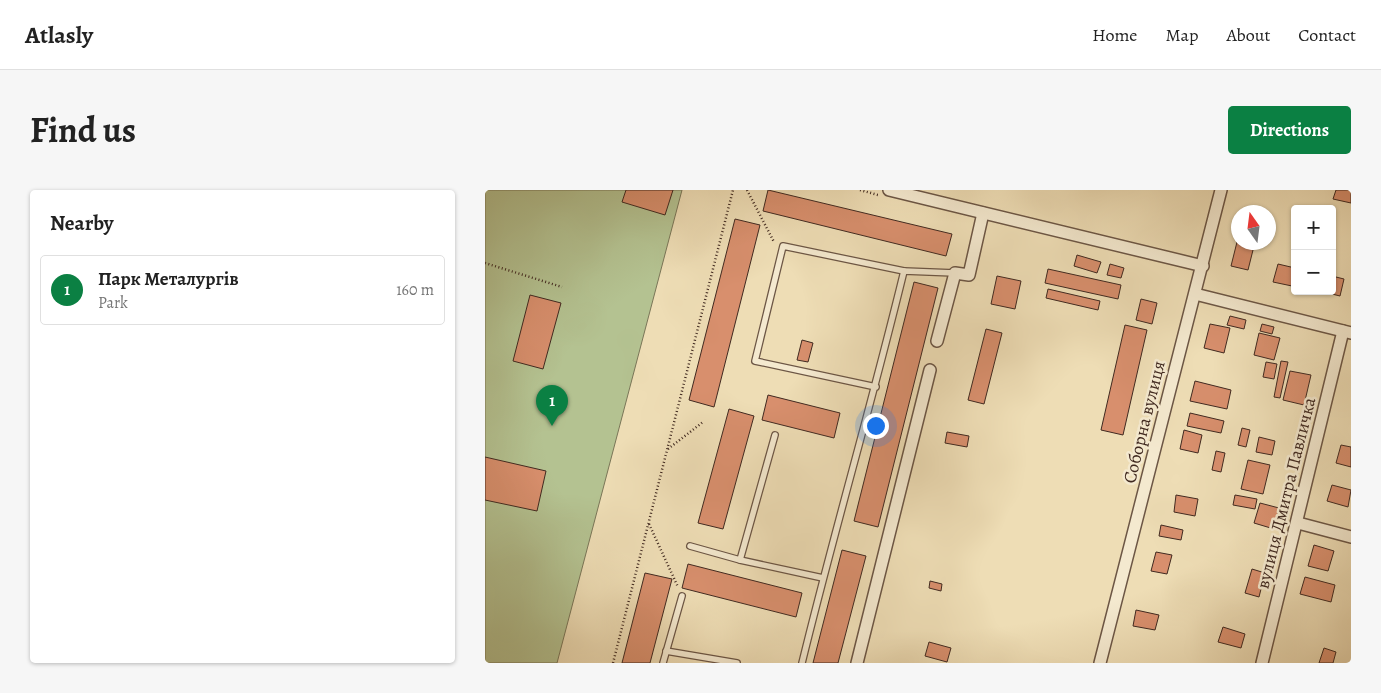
<!DOCTYPE html>
<meta charset="utf-8">
<style>
:root{--surface:#fff;--page:#f6f6f6;--text:#222;--muted:#767676;--line:#e0e0e0;--accent:#0b8043}
body{margin:0;font-family:Alegreya,serif;background:var(--page);color:var(--text)}
.controls{position:absolute;right:15px;top:15px;display:grid;overflow:hidden;border-radius:5px;box-shadow:0 1px 4px #0004}
.controls button{width:45px;height:45px;display:grid;place-items:center;padding:0;border:0;border-bottom:1px solid var(--line);background:var(--surface);color:var(--text);font:25px sans-serif}
.compass{position:absolute;left:746px;top:15px;width:45px;height:45px;border-radius:50%;background:var(--surface);box-shadow:0 1px 4px #0004;rotate:346deg}
.you{position:absolute;left:390px;top:235px;width:18px;height:18px;margin:-12px;border:4px solid #fff;border-radius:50%;background:#1a73e8;box-shadow:0 0 0 8px #1a73e833}
.badge{display:grid;place-items:center;width:32px;height:32px;border-radius:50%;background:var(--accent);color:#fff;font-size:16px;font-weight:700}
.pin{position:absolute;translate:-50% -41px;filter:drop-shadow(0 1px 2px #0008)}
.pin::after{content:'';position:absolute;top:26px;width:18px;height:15px;background:inherit;clip-path:polygon(0 0,100% 0,50% 100%)}
.list{margin:0;padding:0;list-style:none}
h2{display:flex;justify-content:space-between;align-items:center;height:65px;margin:0;padding:0 20px;font-size:21px}
h2 small{font-size:16px;font-weight:400;color:var(--muted)}
.list li{display:grid;grid-template-columns:32px 1fr auto;gap:15px;align-items:center;box-sizing:border-box;height:70px;margin:0 10px 10px;padding:0 10px;border:1px solid var(--line);border-radius:5px}
.list b{display:block;font-size:19px;white-space:nowrap}
.list p{margin:0;font-size:16px;white-space:nowrap;color:var(--muted)}
.list em{font-size:16px;font-style:normal;color:var(--muted)}
.map{position:relative;flex:none;width:866px;height:473px;overflow:hidden;border-radius:5px}
header{display:flex;align-items:center;gap:30px;box-sizing:border-box;height:70px;padding:0 25px;background:var(--surface);border-bottom:1px solid var(--line)}
header strong{font-size:24px}
nav{display:flex;gap:28px;margin-inline-start:auto;font-size:18px}
.intro{display:flex;align-items:center;justify-content:space-between;box-sizing:border-box;height:120px;padding:0 30px}
h1{margin:0;font-size:35px}
.button{padding:12px 22px;border-radius:5px;background:var(--accent);color:#fff;font-size:18px;font-weight:700}
main{display:flex;gap:30px;padding:0 30px}
aside{flex:1;background:var(--surface);border-radius:5px;box-shadow:0 1px 4px #0004}
.map>svg:first-child{display:block}
</style>
<header>
<strong>Atlasly</strong>
<nav><a>Home</a><a>Map</a><a>About</a><a>Contact</a></nav>
</header>
<div class="intro"><h1>Find us</h1><a class="button">Directions</a></div>
<main>
<aside>
<h2>Nearby<small></small></h2>
<ul class="list">
<li><span class="badge">1</span><div><b>Парк Металургів</b><p>Park</p></div><em>160 m</em></li>
</ul>
</aside>
<div class="map">
<svg width="866" height="473" viewBox="0 0 866 473">
<rect width="100%" height="100%" fill="#eeddb5"/>
<filter id="stains"><feTurbulence type="fractalNoise" baseFrequency=".004" numOctaves="4"/><feColorMatrix values="0 0 0 0 .2 0 0 0 0 .09 0 0 0 0 .02 0 0 0 .5 -.17"/></filter>
<radialGradient id="worn" r=".72"><stop offset=".6" stop-color="#630" stop-opacity="0"/><stop offset="1" stop-color="#630" stop-opacity=".3"/></radialGradient>
<path fill="#b4c291" stroke="#7a7658" d="M0 0H197L72 473H0Z"/>
<g fill="#d88f6d" stroke="#402920">
<path d="M141 0H188L180 25 137 12Z"/>
<path d="M283 0 467 44 461 66 278 21Z"/>
<path d="M851 0H866V13L848 9Z"/>
<path d="M250 29 275 35 229 217 204 210Z"/>
<path d="M752 52 769 56 763 80 746 76Z"/>
<path d="M592 65 616 72 612 83 589 76Z"/>
<path d="M625 74 639 78 636 88 622 85Z"/>
<path d="M793 74 810 78 807 96 788 92Z"/>
<path d="M563 79 636 95 633 109 560 93Z"/>
<path d="M512 86 536 91 530 119 506 114Z"/>
<path d="M847 86 859 89 855 106 835 101H847Z"/>
<path d="M429 92 453 98 393 337 369 331Z"/>
<path d="M563 99 615 111 613 120 561 108Z"/>
<path d="M45 105 76 113 58 179 28 171Z"/>
<path d="M656 109 672 113 667 134 651 130Z"/>
<path d="M745 126 761 130 759 139 742 135Z"/>
<path d="M725 134 745 138 739 163 719 158Z"/>
<path d="M777 134 789 137 787 144 775 141Z"/>
<path d="M640 135 662 140 638 245 616 240Z"/>
<path d="M501 139 517 143 499 214 483 210Z"/>
<path d="M774 143 795 148 789 170 769 165Z"/>
<path d="M317 150 328 153 323 172 312 170Z"/>
<path d="M796 171 803 172 795 208 789 207Z"/>
<path d="M781 172 792 174 789 189 778 187Z"/>
<path d="M805 181 826 185 819 215 798 210Z"/>
<path d="M710 191 746 200 742 219 705 211Z"/>
<path d="M283 205 355 223 349 248 277 230Z"/>
<path d="M244 219 269 226 238 339 213 333Z"/>
<path d="M705 223 739 231 736 243 702 236Z"/>
<path d="M757 238 765 240 761 257 753 255Z"/>
<path d="M699 240 717 245 713 263 695 259Z"/>
<path d="M462 242 484 246 482 257 460 253Z"/>
<path d="M774 247 790 251 787 265 771 262Z"/>
<path d="M856 255 866 257V277L851 273Z"/>
<path d="M731 261 740 263 736 282 727 280Z"/>
<path d="M0 267 61 281 52 321 0 310Z"/>
<path d="M763 270 785 275 778 304 756 299Z"/>
<path d="M847 295 866 300 863 317 842 311Z"/>
<path d="M691 305 713 309 710 326 689 322Z"/>
<path d="M750 305 772 309 770 319 748 315Z"/>
<path d="M775 313 794 318 789 339 769 333Z"/>
<path d="M676 335 698 340 696 350 674 346Z"/>
<path d="M829 355 849 361 843 381 823 376Z"/>
<path d="M357 360 381 366 353 473H328Z"/>
<path d="M671 362 687 365 682 384 666 381Z"/>
<path d="M203 374 317 403 311 427 197 398Z"/>
<path d="M767 379 780 383 774 407 760 403Z"/>
<path d="M160 383 187 389 165 473H137Z"/>
<path d="M820 387 850 395 846 412 815 404Z"/>
<path d="M445 391 457 394 456 401 444 398Z"/>
<path d="M651 420 674 425 670 440 648 436Z"/>
<path d="M738 437 760 444 756 458 733 452Z"/>
<path d="M444 452 466 458 462 472 440 466Z"/>
<path d="M839 458 851 462 848 473H834Z"/>
</g>
<g fill="none" stroke-linecap="round" stroke-linejoin="round">
<defs>
<g id="lane">
<path d="M391 197 270 171 298 56 419 81"/>
<path d="M205 356 255 370 338 388"/>
<path d="M255 370 290 245"/>
<path d="M181 461 252 473"/>
<path d="M178 473 197 406"/>
<path d="M317 473C349 342 387 213 419 81L470 83"/>
</g>
<g id="street">
<path d="M404 0 718 76"/>
<path d="M710 104 866 143"/>
<path d="M452 151 470 83 484 85 498 23"/>
<path d="M813 333 866 347"/>
<path d="M372 473 445 180"/>
<path d="M615 473 736 0"/>
<path d="M777 473 858 141"/>
</g>
</defs>
<use href="#lane" stroke="#6c5645" stroke-width="8"/>
<use href="#street" stroke="#6c5645" stroke-width="14"/>
<g stroke="#402920" stroke-width="2.5" stroke-dasharray="1 2.5" stroke-linecap="butt">
<path d="M262 0 289 52"/>
<path d="M375 0 393 5"/>
<path d="M0 73 77 97"/>
<path d="M183 259 218 232"/>
<path d="M164 334 193 397"/>
<path d="M128 473 248 0"/>
</g>
<use href="#lane" stroke="#f4e9cf" stroke-width="5.5"/>
<use href="#street" stroke="#f4e9cf" stroke-width="11"/>
</g>
<g text-anchor="middle" dominant-baseline="central" stroke-width="5" stroke-linejoin="round" paint-order="stroke">
<g font-size="18" fill="#402920" stroke="#f4e9cf">
<text transform="translate(659 232) rotate(-76)">Соборна вулиця</text>
<text transform="translate(801 303) rotate(-76)">вулиця Дмитра Павличка</text>
</g>
</g>
<rect width="100%" height="100%" filter="url(#stains)"/>
<rect width="100%" height="100%" fill="url(#worn)"/>
</svg>
<div class="controls">
<button>+</button>
<button>−</button>
</div>
<svg class="compass" viewBox="-18 -18 36 36"><path d="M0-13l5 13h-10z" fill="#e53935"/><path d="M0 13l5-13h-10z" fill="#767676"/></svg>
<div class="you"></div>
<div class="pin badge" style="left:67px;top:236px">1</div>
</div>
</main>
